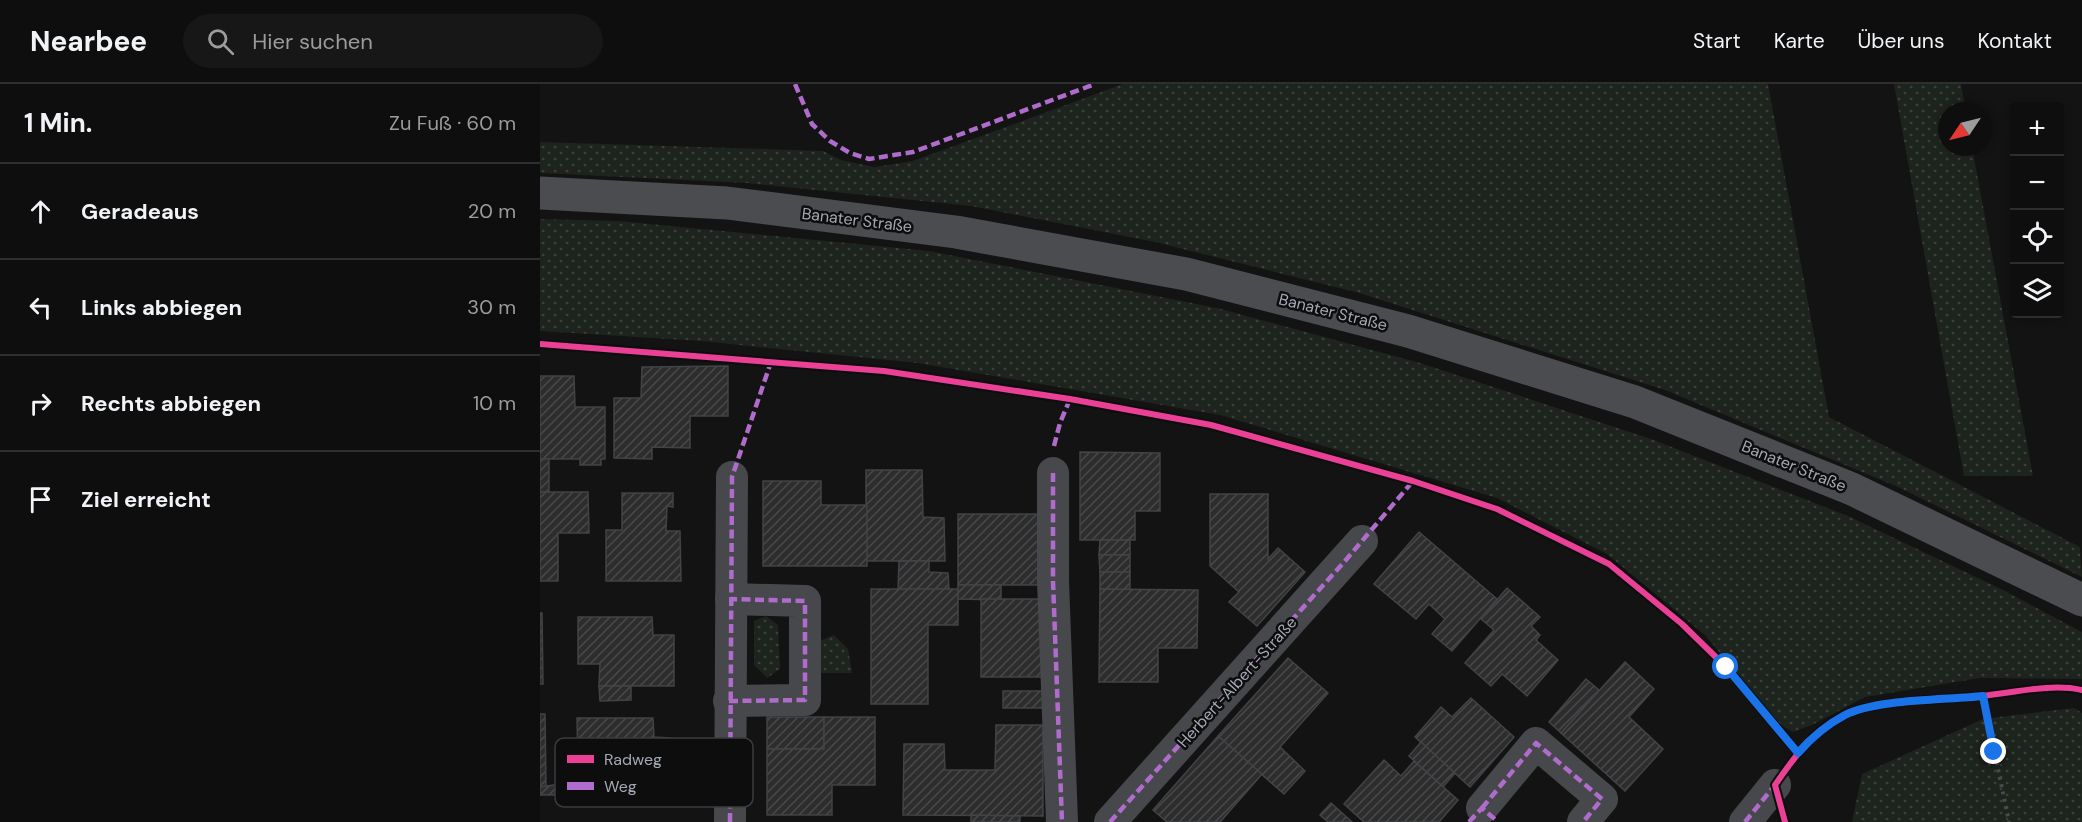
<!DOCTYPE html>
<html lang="de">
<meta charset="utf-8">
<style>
:root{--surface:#0e0e0e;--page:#171717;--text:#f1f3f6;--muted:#9b9c9e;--line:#2e2e2e}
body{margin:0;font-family:"DM Sans",sans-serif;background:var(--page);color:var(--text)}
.controls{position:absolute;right:18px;top:18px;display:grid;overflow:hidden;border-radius:6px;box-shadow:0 3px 9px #0003}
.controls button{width:54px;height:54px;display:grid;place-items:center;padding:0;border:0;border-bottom:2px solid var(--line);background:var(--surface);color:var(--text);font:30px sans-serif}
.compass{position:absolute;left:1398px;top:18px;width:54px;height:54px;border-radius:50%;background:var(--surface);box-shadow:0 3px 9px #0003;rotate:235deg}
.stop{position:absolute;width:18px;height:18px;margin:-14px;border:4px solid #1a73e8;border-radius:50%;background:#fff}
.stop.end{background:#1a73e8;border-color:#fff;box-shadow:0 2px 6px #0008}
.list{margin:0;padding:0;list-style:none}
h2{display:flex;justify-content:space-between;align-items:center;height:78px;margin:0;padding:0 24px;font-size:26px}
h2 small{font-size:20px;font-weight:400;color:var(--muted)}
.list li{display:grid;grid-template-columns:39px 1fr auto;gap:18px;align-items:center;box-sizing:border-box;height:96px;padding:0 24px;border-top:2px solid var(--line)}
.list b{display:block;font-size:22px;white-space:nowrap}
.list em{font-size:20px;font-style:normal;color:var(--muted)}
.icon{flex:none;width:33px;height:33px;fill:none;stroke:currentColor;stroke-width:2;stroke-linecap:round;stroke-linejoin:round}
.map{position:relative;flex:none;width:1542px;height:738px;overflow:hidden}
header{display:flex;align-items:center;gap:36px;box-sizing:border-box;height:84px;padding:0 30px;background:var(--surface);border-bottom:2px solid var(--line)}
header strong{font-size:28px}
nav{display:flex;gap:33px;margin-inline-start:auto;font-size:21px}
.search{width:420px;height:54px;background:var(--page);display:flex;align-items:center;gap:15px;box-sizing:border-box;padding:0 21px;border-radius:33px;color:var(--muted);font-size:22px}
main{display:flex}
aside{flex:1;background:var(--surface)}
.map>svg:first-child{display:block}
</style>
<header>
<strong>Nearbee</strong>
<div class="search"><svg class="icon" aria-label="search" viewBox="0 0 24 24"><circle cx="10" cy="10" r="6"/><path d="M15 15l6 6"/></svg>Hier suchen</div>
<nav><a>Start</a><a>Karte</a><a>Über uns</a><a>Kontakt</a></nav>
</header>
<main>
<aside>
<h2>1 Min.<small>Zu Fuß · 60 m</small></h2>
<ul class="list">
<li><svg class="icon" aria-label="ahead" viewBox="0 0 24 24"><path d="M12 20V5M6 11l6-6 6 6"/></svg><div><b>Geradeaus</b></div><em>20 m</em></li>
<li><svg class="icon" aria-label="left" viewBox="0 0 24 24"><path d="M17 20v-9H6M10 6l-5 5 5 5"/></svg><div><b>Links abbiegen</b></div><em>30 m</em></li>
<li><svg class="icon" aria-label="right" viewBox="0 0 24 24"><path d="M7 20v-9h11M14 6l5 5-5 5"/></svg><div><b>Rechts abbiegen</b></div><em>10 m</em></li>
<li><svg class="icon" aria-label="arrive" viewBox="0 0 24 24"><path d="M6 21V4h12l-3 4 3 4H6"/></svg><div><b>Ziel erreicht</b></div></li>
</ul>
</aside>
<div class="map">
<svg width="1542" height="738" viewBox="0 0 1542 738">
<defs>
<pattern id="green-dots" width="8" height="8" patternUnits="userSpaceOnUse" patternTransform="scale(1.5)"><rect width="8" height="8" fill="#1d231d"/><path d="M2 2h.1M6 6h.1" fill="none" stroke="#3b403b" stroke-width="1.8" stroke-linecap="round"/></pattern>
<pattern id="building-hatch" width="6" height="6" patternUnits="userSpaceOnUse" patternTransform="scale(1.5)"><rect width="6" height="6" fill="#2d2d2e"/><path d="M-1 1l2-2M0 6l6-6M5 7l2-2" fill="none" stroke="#48494a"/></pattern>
</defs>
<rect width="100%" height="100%" fill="#131313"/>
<g fill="url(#green-dots)">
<path d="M583 0H1228L1289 333 1540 463 1542 493 1358 403 1125 306 819 209 615 158 431 122 207 99 0 89V58L283 67 301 76 334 83 373 77Z"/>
<path d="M1354 0H1421L1426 27H1407V63H1432L1493 392H1424Z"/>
<path d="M0 135 79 137 389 167 677 224 880 279 1111 355 1308 432 1463 506 1542 548V595L1440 594 1325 613 1272 641 1253 648 1239 640 1165 551 1067 470 957 414 680 331 378 279 161 257 0 247Z"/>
<path d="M226 532 238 541 240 585 227 594 214 581V537Z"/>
<path d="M294 551 308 565 312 589H270L274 559Z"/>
<path d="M1534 624 1542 629V738H1312L1322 690 1443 635Z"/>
</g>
<g fill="url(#building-hatch)" stroke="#424346" stroke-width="1.5">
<path d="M188 282V332H150V364L112 363V375L74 374V314H101L102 283Z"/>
<path d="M0 292H34L35 323H65V375H61V381H40V375H0Z"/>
<path d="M540 368 620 369V427H595V456H540Z"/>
<rect x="0" y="375" width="9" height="33"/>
<path d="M326 386H382L383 433 404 434 405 477H326Z"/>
<path d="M223 397H281V421H327V482H223Z"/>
<path d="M0 408H48L49 449H18V497H0Z"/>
<path d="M82 409H133V423L127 422 126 447H140L141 497H66V446H82Z"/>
<path d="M670 410H728V475L738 464 765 488 717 542 689 518 699 508 670 482Z"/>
<rect x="418" y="430" width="86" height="71"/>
<path d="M879 448 957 515 912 567 892 550 905 535 889 520 876 535 834 500Z"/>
<path d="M560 456H590V471H559Z"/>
<path d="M559 471H590V488H560Z"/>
<path d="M359 477H389V488L408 489 409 506H358Z"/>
<path d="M560 488H590V506L560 505Z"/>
<path d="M418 501H461V516L418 515Z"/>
<path d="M967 504 1000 533 991 542 1000 551 996 556 1018 576 987 612 962 590 951 602 925 579 954 546 941 535Z"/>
<path d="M331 505H418V541H388V620H331Z"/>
<path d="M560 505 658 506 657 564H618V598H559Z"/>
<rect x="441" y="515" width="63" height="78"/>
<path d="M0 529H2L3 600H0Z"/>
<path d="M38 533H112L113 551H134V602H59L60 580H38Z"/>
<path d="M748 574 788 609 740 663 765 687 744 710 678 652Z"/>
<path d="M1085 578 1114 605 1089 633 1123 665 1085 707 1021 649Z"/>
<path d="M1046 595 1059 606 1021 649 1009 638Z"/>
<path d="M59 602H91V616L60 617Z"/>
<rect x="463" y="607" width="41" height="17"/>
<path d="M931 614 974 653 930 703 875 653 901 623 912 633Z"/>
<path d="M0 630H5L6 703H0Z"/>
<rect x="227" y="633" width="57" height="32"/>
<path d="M284 633H335V701H292V731H227V665H284Z"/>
<path d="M37 634H113L114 653 130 654V699L59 698 60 682H38Z"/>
<path d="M456 641H503V732L363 731 364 660H404L405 686H455Z"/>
<path d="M678 652 722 690 680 738H627L613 726Z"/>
<path d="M881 658 915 689 903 703 869 672Z"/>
<path d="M844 676 861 692 874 677 918 716 899 738H824L804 720Z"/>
<path d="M33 698V711H0V703Z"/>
<path d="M791 719 812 738H788L780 731Z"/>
<path d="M431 731 480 732V738H431Z"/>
</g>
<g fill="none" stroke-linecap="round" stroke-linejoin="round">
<path stroke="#494a4d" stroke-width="4" stroke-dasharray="3 4.5" stroke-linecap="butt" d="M1443 612 1469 738"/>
<g stroke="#47484b" stroke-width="32">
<path d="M513 389V497L522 738"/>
<path d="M189 617 265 616V517L191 515"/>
<path d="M942 724 996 659 1062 715 1043 738"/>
<path d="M190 738 192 393"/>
<path d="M570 738 822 457"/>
<path d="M1205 738 1235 701"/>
</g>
<path stroke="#4b4c4f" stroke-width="33" d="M0 109 187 119 416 148 646 190 868 247 1095 318 1312 405 1542 516"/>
<g stroke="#b06ccc" stroke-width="4.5" stroke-dasharray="9 4.5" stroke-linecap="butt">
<path d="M255 0 272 40 290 57 310 69 329 75 373 68 555 0"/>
<path d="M514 362 520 339 530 315"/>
<path d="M513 389V497L522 738"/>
<path d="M189 617 265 616V517L191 515"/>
<path d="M942 724 996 659 1062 715 1043 738"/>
<path d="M190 738 192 393 231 278"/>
<path d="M570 738 805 477 873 397"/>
<path d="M929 738 942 724 958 738"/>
<path d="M1205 738 1235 701"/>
</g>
<defs>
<g id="cycleway">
<path d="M0 260 344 287 530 315 671 341 873 397 957 425 1069 480 1142 540 1186 583 1258 669"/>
<path d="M1245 738 1235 701C1255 672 1273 647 1305 631 1337 615 1405 616 1441 612 1474 609 1510 599 1542 606"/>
</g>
</defs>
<use href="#cycleway" stroke="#0d0d0e" stroke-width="10"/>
<use href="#cycleway" stroke="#ea4096" stroke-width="6"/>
</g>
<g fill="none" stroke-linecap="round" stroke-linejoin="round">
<path stroke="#1a73e8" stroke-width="8" d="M1186 583 1258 669C1272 653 1286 641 1305 631 1335 615 1408 616 1443 612L1454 668"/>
</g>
<g text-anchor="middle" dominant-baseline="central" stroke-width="5" stroke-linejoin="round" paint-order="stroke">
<g font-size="16" fill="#a3a9b4" stroke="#0d0d0e">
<text transform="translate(317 136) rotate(7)">Banater Straße</text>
<text transform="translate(793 228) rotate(14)">Banater Straße</text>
<text transform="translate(1254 382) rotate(22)">Banater Straße</text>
<text transform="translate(697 598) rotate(-48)">Herbert-Albert-Straße</text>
</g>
</g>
<rect x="15" y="654" width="198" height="69" rx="9" fill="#0d0d0e" stroke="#3a3c40" stroke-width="1.5"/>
<rect x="27" y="671" width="27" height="8" fill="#ea4096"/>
<rect x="27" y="698" width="27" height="8" fill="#b06ccc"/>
<g font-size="16" fill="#a3a9b4">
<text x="64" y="681">Radweg</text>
<text x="64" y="708">Weg</text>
</g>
</svg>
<div class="controls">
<button>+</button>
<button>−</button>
<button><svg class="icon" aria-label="locate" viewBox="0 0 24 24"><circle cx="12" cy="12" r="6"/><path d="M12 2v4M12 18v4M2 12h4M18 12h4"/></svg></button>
<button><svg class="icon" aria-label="layers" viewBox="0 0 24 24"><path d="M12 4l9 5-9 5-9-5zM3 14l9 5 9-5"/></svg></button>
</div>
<svg class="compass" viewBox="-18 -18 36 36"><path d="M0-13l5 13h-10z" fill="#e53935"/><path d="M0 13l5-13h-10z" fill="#9b9c9e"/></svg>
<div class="stop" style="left:1186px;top:583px"></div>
<div class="stop end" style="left:1454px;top:668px"></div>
</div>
</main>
